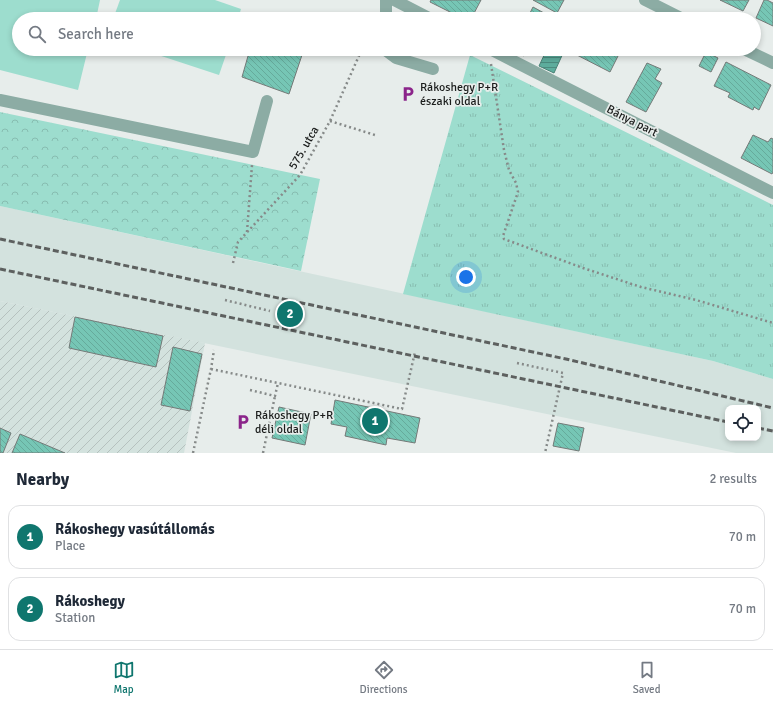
<!DOCTYPE html>
<meta charset="utf-8">
<style>
:root{--surface:#fff;--page:#f6f6f7;--text:#1f2937;--muted:#747a83;--line:#e0e1e3;--accent:#0f766e}
body{margin:0;font-family:Signika,sans-serif;background:var(--page);color:var(--text)}
.controls{position:absolute;right:12px;bottom:12px;display:grid;overflow:hidden;border-radius:8px;box-shadow:0 2px 6px #0003}
.controls button{width:36px;height:36px;display:grid;place-items:center;padding:0;border:0;border-bottom:1px solid var(--line);background:var(--surface);color:var(--text);font:20px sans-serif}
.you{position:absolute;left:466px;top:277px;width:14px;height:14px;margin:-10px;border:3px solid #fff;border-radius:50%;background:#1a73e8;box-shadow:0 0 0 6px #1a73e833}
.badge{display:grid;place-items:center;width:26px;height:26px;border-radius:50%;background:var(--accent);color:#fff;font-size:13px;font-weight:700}
.pin{position:absolute;translate:-50% -50%;border:2px solid #fff;box-shadow:0 1px 4px #0006}
.list{margin:0;padding:0;list-style:none}
h2{display:flex;justify-content:space-between;align-items:center;height:52px;margin:0;padding:0 16px;font-size:17px}
h2 small{font-size:13px;font-weight:400;color:var(--muted)}
.list li{display:grid;grid-template-columns:26px 1fr auto;gap:12px;align-items:center;box-sizing:border-box;height:64px;margin:0 8px 8px;padding:0 8px;border:1px solid var(--line);border-radius:12px}
.list b{display:block;font-size:15px;white-space:nowrap}
.list p{margin:0;font-size:13px;white-space:nowrap;color:var(--muted)}
.list em{font-size:13px;font-style:normal;color:var(--muted)}
.icon{flex:none;width:22px;height:22px;fill:none;stroke:currentColor;stroke-width:2;stroke-linecap:round;stroke-linejoin:round}
.map{position:relative;flex:none;width:773px;height:453px;overflow:hidden}
.search{position:absolute;background:var(--surface);box-shadow:0 2px 6px #0003;left:12px;right:12px;top:12px;height:44px;display:flex;align-items:center;gap:10px;box-sizing:border-box;padding:0 14px;border-radius:22px;color:var(--muted);font-size:15px}
.sheet{height:196px;background:var(--surface)}
nav{display:flex;justify-content:space-around;align-items:center;box-sizing:border-box;height:56px;border-top:1px solid var(--line);background:var(--surface);font-size:11px;color:var(--muted)}
nav a{display:grid;justify-items:center;gap:2px}
nav .on{color:var(--accent)}
.map>svg:first-child{display:block}
</style>
<div class="map">
<svg width="773" height="453" viewBox="0 0 773 453">
<defs>
<pattern id="industrial-furrows" width="10" height="10" patternUnits="userSpaceOnUse"><rect width="10" height="10" fill="#d3e2de"/><path d="M-1 1l2-2M0 10L10 0M9 11l2-2" fill="none" stroke="#b5c1be"/></pattern>
<pattern id="grass-tufts" width="24" height="20" patternUnits="userSpaceOnUse"><rect width="24" height="20" fill="#9dddce"/><path d="M3 7l-1-3M5 7V3M7 7l1-3M15 17l-1-3M17 17v-4M19 17l1-3" fill="none" stroke="#87bdb0"/></pattern>
<pattern id="forest-crowns" width="20" height="18" patternUnits="userSpaceOnUse"><rect width="20" height="18" fill="#9dddce"/><path d="M2 6a3 3 0 1 1 6 0M12 15a3 3 0 1 1 6 0" fill="none" stroke="#87bdb0"/></pattern>
<pattern id="water-rules" width="6" height="5" patternUnits="userSpaceOnUse"><rect width="6" height="5" fill="#5dad9d"/><path d="M0 2.5h6" fill="none" stroke="#4c8c7f"/></pattern>
<pattern id="building-back-hatch" width="6" height="6" patternUnits="userSpaceOnUse"><rect width="6" height="6" fill="#76c6b5"/><path d="M-1 5l2 2M0 0l6 6M5-1l2 2" fill="none" stroke="#66aa9b"/></pattern>
</defs>
<rect width="100%" height="100%" fill="#e7edeb"/>
<path fill="#d3e2de" fill-rule="evenodd" d="M0 206 713 361 773 379V453H736L0 301ZM728 408H758V438H728Z"/>
<path fill="url(#industrial-furrows)" d="M0 301 205 343 184 453H0Z"/>
<path fill="url(#grass-tufts)" d="M470 55 773 205V379L713 361 403 294Z"/>
<path fill="url(#forest-crowns)" d="M0 112 320 179 301 271 0 206Z"/>
<g fill="#9dddce">
<path d="M0 0H100L96 19H19V49H88L78 90 0 70Z"/>
<path d="M120 0H215L241 9 238 19H113Z"/>
<path d="M140 49H228L219 75Z"/>
</g>
<path fill="url(#water-rules)" stroke="#498276" d="M547 49H565L554 73 539 66Z"/>
<g fill="url(#building-back-hatch)" stroke="#747a78">
<path d="M431 0H481L471 19H464L430 2Z"/>
<path d="M533 0H564L557 13Z"/>
<path d="M720 0H749L743 11Z"/>
<path d="M764 0H767L773 3V26L756 18Z"/>
<path d="M533 7 544 13 541 19H527Z"/>
<path d="M250 49H304L289 94 242 77Z"/>
<path d="M515 49H527L524 56 514 50Z"/>
<path d="M577 49H620L621 50 610 72 575 54Z"/>
<path d="M706 52 718 58 711 72 699 66Z"/>
<path d="M726 62 771 85 759 110 754 107 753 110 728 97 730 93 714 86Z"/>
<path d="M647 63 661 69 655 79 662 83 646 112 626 102Z"/>
<path d="M753 135 768 142 771 138 773 139V172L772 174 741 158Z"/>
<path d="M75 317 163 336 156 367 69 348Z"/>
<path d="M173 347 202 354 190 411 161 405Z"/>
<path d="M335 400 420 418 415 443 387 438 386 445 345 436 347 427 331 424Z"/>
<path d="M279 407 311 414 305 445 272 438Z"/>
<path d="M558 423 584 428 579 451 553 446Z"/>
<path d="M0 428 11 433 3 453H0Z"/>
<path d="M20 434 65 453H12Z"/>
</g>
<g fill="none" stroke-linecap="round" stroke-linejoin="round">
<g stroke="#868a89" stroke-width="2.5" stroke-dasharray="2 3" stroke-linecap="butt">
<path d="M491 64 504 150 509 170 516 183 518 192 503 236 504 239 583 268 641 287 696 300 773 323"/>
<path d="M330 121 375 135"/>
<path d="M247 232 252 165"/>
<path d="M233 263 238 242 300 175 330 121 362 49"/>
<path d="M225 300 270 311"/>
<path d="M517 363 563 373 545 453"/>
<path d="M211 369 402 409 415 352"/>
<path d="M250 390 275 396 278 383"/>
<path d="M193 453 211 369 214 350"/>
<path d="M263 453 275 396"/>
</g>
<g stroke="#8caca4" stroke-width="12">
<path d="M386 0V19"/>
<path d="M394 0 431 19"/>
<path d="M645 0 683 19"/>
<path d="M384 49 396 58 433 69"/>
<path d="M490 49 773 193"/>
<path d="M744 49 773 63"/>
<path d="M0 100 253 152 267 101"/>
</g>
<g stroke="#5d605f" stroke-width="3" stroke-dasharray="6 3" stroke-linecap="butt">
<path d="M0 239 566 359 773 408"/>
<path d="M0 269 728 422"/>
<path d="M758 428 773 431"/>
</g>
</g>
<defs>
<symbol id="parking-bare" viewBox="-9 -9 18 18"><path d="M-3.5-5.5H1a3.5 3.5 0 0 1 0 7H-1V5.5H-3.5ZM-1-3.4V-.6H.8a1.4 1.4 0 0 0 0-2.8Z" fill="#8b248a" stroke="#e7edeb" stroke-width="2.5" paint-order="stroke"/></symbol>
</defs>
<g fill-rule="evenodd">
<use href="#parking-bare" x="397" y="83" width="22" height="22"/>
<use href="#parking-bare" x="232" y="411" width="22" height="22"/>
</g>
<g text-anchor="middle" dominant-baseline="central" stroke-width="3.5" stroke-linejoin="round" paint-order="stroke">
<g font-size="12" fill="#1b1d1c" stroke="#e7edeb" text-anchor="start">
<text x="420" y="87">Rákoshegy P+R<tspan x="420" dy="14">északi oldal</tspan></text>
<text x="255" y="415">Rákoshegy P+R<tspan x="255" dy="14">déli oldal</tspan></text>
</g>
<g font-size="12" fill="#1b1d1c" stroke="#e7edeb">
<text transform="translate(632 121) rotate(27)">Bánya part</text>
<text transform="translate(304 148) rotate(-60)">575. utca</text>
</g>
</g>
</svg>
<div class="controls">
<button><svg class="icon" aria-label="locate" viewBox="0 0 24 24"><circle cx="12" cy="12" r="6"/><path d="M12 2v4M12 18v4M2 12h4M18 12h4"/></svg></button>
</div>
<div class="you"></div>
<div class="pin badge" style="left:375px;top:421px">1</div>
<div class="pin badge" style="left:290px;top:314px">2</div>
<div class="search"><svg class="icon" aria-label="search" viewBox="0 0 24 24"><circle cx="10" cy="10" r="6"/><path d="M15 15l6 6"/></svg>Search here</div>
</div>
<section class="sheet">
<h2>Nearby<small>2 results</small></h2>
<ul class="list">
<li><span class="badge">1</span><div><b>Rákoshegy vasútállomás</b><p>Place</p></div><em>70 m</em></li>
<li><span class="badge">2</span><div><b>Rákoshegy</b><p>Station</p></div><em>70 m</em></li>
</ul>
</section>
<nav>
<a class="on"><svg class="icon" aria-label="map" viewBox="0 0 24 24"><path d="M3 6l6-2 6 2 6-2v14l-6 2-6-2-6 2zM9 4v14M15 6v14"/></svg>Map</a>
<a><svg class="icon" aria-label="directions" viewBox="0 0 24 24"><path d="M12 3l9 9-9 9-9-9zM9 14v-3h6M13 9l2 2-2 2"/></svg>Directions</a>
<a><svg class="icon" aria-label="saved" viewBox="0 0 24 24"><path d="M7 4h10v16l-5-4-5 4z"/></svg>Saved</a>
</nav>
